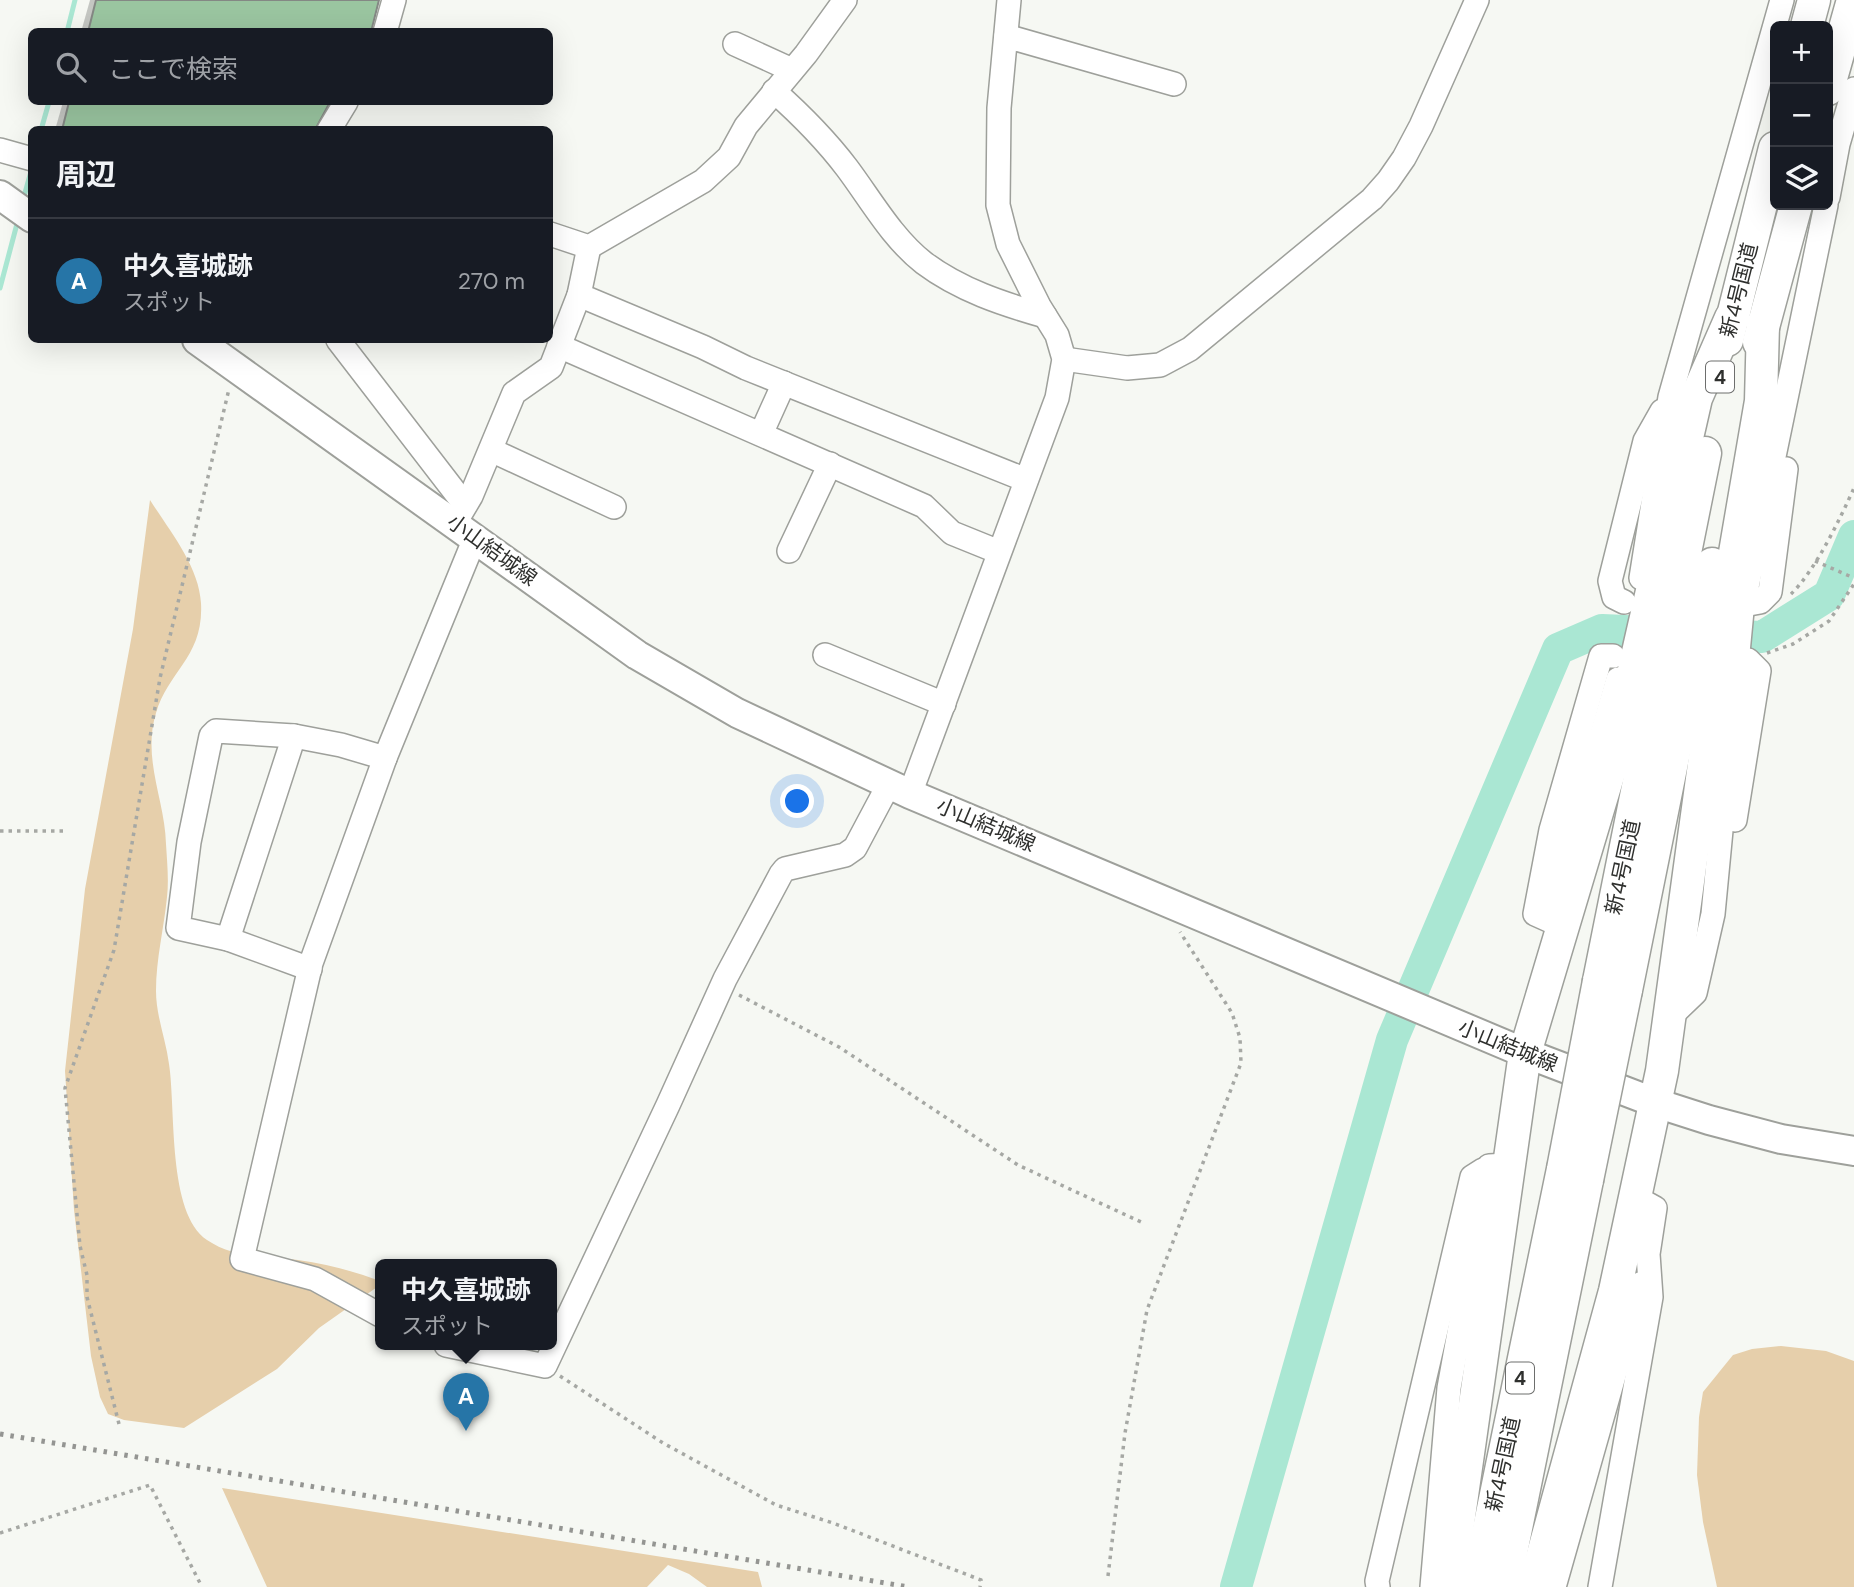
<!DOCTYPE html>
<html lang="ja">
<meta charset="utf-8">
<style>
:root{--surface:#171b24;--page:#20242c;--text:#f1f3f6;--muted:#9ea1a6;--line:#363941;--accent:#2675a7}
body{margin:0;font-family:"DM Sans","Noto Sans JP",sans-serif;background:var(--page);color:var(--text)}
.controls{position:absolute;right:21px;top:21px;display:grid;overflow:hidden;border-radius:10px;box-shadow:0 7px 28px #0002}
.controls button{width:63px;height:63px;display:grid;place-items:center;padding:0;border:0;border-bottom:2px solid var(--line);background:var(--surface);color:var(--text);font:35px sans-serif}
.you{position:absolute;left:798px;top:802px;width:24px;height:24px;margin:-18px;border:5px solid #fff;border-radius:50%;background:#1a73e8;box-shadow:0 0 0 10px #1a73e833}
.badge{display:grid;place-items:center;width:46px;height:46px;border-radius:50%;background:var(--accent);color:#fff;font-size:23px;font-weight:700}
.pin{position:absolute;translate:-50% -58px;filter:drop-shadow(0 2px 4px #0008)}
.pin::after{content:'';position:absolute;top:37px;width:24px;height:21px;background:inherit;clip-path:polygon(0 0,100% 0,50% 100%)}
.popup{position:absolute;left:375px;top:1259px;width:182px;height:91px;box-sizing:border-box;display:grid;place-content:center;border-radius:10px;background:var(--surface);filter:drop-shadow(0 2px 5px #0005);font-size:23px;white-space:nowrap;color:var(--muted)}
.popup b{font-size:26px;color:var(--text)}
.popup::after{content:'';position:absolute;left:50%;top:100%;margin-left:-14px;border:14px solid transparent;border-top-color:var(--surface)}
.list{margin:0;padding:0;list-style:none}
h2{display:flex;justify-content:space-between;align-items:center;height:91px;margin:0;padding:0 28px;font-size:30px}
h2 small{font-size:23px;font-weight:400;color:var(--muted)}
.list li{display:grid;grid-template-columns:46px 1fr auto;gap:21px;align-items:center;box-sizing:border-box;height:126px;padding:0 28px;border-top:2px solid var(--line)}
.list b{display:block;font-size:26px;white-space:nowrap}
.list p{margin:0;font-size:23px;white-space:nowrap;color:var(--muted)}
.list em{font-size:23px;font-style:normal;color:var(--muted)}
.icon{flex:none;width:38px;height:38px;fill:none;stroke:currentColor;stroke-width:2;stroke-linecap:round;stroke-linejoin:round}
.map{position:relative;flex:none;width:1854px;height:1587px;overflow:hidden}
.search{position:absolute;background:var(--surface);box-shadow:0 7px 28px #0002;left:28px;top:28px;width:525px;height:77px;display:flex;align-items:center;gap:18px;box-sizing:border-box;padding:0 24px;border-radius:10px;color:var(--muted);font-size:26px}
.panel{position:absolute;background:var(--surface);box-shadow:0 7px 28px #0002;left:28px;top:126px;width:525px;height:217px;border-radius:10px}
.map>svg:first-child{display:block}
</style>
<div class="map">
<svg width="1854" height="1587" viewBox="0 0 1854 1587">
<rect width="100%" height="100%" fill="#f6f8f3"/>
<g fill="#e6cfab">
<path d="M150 500C169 530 199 566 201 603 204 657 168 671 156 713 142 759 165 800 166 844 167 861 169 880 167 897 164 928 156 959 156 991 156 1016 166 1040 169 1064 176 1109 167 1213 207 1240 235 1259 267 1256 298 1260 327 1264 353 1271 380 1281V1285L319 1328 277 1369 184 1428 124 1420 108 1414 100 1397 91 1356 74 1210 65 1071 85 889 133 629Z"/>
<path d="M1781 1346 1826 1351 1854 1361V1587H1717L1703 1522 1697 1475 1699 1417 1703 1392 1733 1355 1752 1349Z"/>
<path d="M222 1488 758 1572 762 1587H707L689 1574 668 1565 647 1587H267Z"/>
</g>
<g fill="#0003">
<path d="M90 0H377L370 32H81Z"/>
<path d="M63 102H328L312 130H55Z"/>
</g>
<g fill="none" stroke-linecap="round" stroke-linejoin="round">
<g stroke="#aae7d3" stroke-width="5">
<path d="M67 32 75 0"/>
<path d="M41 130 49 102"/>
<path d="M23 200 32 168"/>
<path d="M0 288 18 220"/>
</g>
<path stroke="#aae7d3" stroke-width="32" d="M1236 1587 1392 1040 1558 649 1602 630 1762 637 1829 595 1854 536"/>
</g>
<g fill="#9ac5a0" stroke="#848884" stroke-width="2">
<path d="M96 0H379L371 32H88Z"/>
<path d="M69 102H330L315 130H62Z"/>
</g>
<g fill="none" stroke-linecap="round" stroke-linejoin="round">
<defs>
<g id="minor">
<path d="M385 32 394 0"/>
<path d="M1006 36 1174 84"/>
<path d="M735 44 792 70"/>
<path d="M774 91C801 115 825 139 847 168 871 200 892 238 924 263 960 290 1003 304 1045 316"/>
<path d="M329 130 346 102"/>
<path d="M0 150 32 159"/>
<path d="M1828 197 1838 144 1854 89"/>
<path d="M550 234 589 247 703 181 729 157 746 126 806 54 845 0"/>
<path d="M579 295 703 347 746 368 1026 480"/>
<path d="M338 340 465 505"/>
<path d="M559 346 924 506 952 533 999 552"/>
<path d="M1064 359 1127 368 1160 365 1190 349 1372 199 1388 181 1404 158 1421 126 1477 0"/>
<path d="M761 434 784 383"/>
<path d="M491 450 614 507"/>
<path d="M455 523 471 496 514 393 551 367 579 295 589 247"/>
<path d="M789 551 830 464"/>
<path d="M1641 578 1670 397 1782 0"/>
<path d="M1624 602 1614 597 1610 581 1645 441 1662 411"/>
<path d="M1749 604 1760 602 1770 592 1786 469"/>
<path d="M825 655 944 704"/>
<path d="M910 794 1057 398 1064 359 1057 335 1039 306 1008 244 998 205 999 108 1009 0"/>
<path d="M1735 820 1759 671 1748 660H1739"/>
<path d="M1563 925 1556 911V889L1618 679"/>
<path d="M1564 927 1535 914 1551 830 1601 656H1613"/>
<path d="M228 939 294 736"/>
<path d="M310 969 228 939 178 928 189 842 211 736 216 731 294 736 341 745 385 758"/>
<path d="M1670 1017 1695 993 1713 914 1742 611 1826 205"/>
<path d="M380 1315 315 1279 242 1259 311 963 385 758 475 538"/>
<path d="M446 1345 545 1366 668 1105 725 979 781 874 785 869 845 855 855 848 889 784"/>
<path d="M1378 1587 1377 1581 1472 1177 1483 1170"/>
<path d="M1432 1587 1449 1388 1489 1166 1508 1165"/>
<path d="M1554 1587 1640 1284"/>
<path d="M1600 1587 1651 1297 1648 1254 1655 1208 1635 1197"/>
</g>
<g id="major">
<path d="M0 195 32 218"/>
<path d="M197 340 637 655 737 713 910 794 1525 1053 1656 1103 1709 1120 1781 1139 1854 1151"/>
</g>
<g id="highway">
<path d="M1807 26 1814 0"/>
<path d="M1828 89 1853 0"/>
<path d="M1727 340 1775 148"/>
<path d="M1759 342 1796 205"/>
<path d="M1599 981 1705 453"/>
<path d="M1626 990 1712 564"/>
<path d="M1449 1587 1525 1053 1616 749 1696 398 1731 318"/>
<path d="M1477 1587 1563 1169"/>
<path d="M1504 1587 1587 1180"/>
<path d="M1534 1587 1615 1291 1662 1071 1725 611 1761 401 1763 324"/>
</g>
</defs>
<use href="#minor" stroke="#9ea09b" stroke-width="26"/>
<use href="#major" stroke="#9ea09b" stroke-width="32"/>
<use href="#highway" stroke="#9ea09b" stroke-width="35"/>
<g stroke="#a6a8a4" stroke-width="3.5" stroke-dasharray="3.5 5" stroke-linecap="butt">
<path d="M1815 561 1854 578"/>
<path d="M1791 594C1815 571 1840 519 1854 488"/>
<path d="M1767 653 1793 644 1829 621 1854 584"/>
<path d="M0 831H66"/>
<path d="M739 995 839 1047 1018 1165 1141 1222"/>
<path d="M560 1376 663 1443 776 1505 833 1523 981 1580 980 1587"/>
<path d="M119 1424 87 1297V1275L80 1246 65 1088 114 950 160 678 229 389"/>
<path d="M0 1533 150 1485 202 1587"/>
<path d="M1108 1576 1125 1433 1147 1310 1241 1063 1240 1038 1232 1013 1180 932"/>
</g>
<use href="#minor" stroke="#fff" stroke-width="23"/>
<use href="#major" stroke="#fff" stroke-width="28"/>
<use href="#highway" stroke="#fff" stroke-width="32"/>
<path stroke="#949592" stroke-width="5" stroke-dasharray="3.5 7" stroke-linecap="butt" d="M0 1434 909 1587"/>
<defs>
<g id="highway-bridge">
<path d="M1563 1169 1599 981"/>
<path d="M1587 1180 1626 990"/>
</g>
</defs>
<use href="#highway-bridge" stroke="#9ea09b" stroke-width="35" stroke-linecap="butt"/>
<use href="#highway-bridge" stroke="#fff" stroke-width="32"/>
</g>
<g text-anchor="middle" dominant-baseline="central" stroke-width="6" stroke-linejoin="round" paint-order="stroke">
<g fill="#fff" stroke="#6d6e6d" stroke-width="2">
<rect x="1706" y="361.5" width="28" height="31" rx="5"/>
<rect x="1506" y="1362.5" width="28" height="31" rx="5"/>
</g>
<g font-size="19" font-weight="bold" fill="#2f302e">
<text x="1720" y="377">4</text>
<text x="1520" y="1378">4</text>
</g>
<g font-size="21" fill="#2f302e" stroke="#fff">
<text transform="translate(1739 290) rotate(-76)">新4号国道</text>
<text transform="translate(492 550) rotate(36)">小山結城線</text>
<text transform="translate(986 825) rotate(23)">小山結城線</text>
<text transform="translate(1623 867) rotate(-78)">新4号国道</text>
<text transform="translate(1508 1046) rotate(22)">小山結城線</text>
<text transform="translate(1503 1464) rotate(-78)">新4号国道</text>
</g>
</g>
</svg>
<div class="controls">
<button>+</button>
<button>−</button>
<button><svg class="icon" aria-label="layers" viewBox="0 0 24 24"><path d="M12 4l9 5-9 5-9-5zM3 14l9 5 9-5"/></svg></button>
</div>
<div class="you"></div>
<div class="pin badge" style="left:466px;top:1431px">A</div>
<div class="popup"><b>中久喜城跡</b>スポット</div>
<div class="search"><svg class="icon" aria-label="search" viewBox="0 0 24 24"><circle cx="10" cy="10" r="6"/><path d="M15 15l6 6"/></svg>ここで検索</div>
<section class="panel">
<h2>周辺<small></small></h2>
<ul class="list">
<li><span class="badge">A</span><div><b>中久喜城跡</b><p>スポット</p></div><em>270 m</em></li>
</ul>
</section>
</div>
